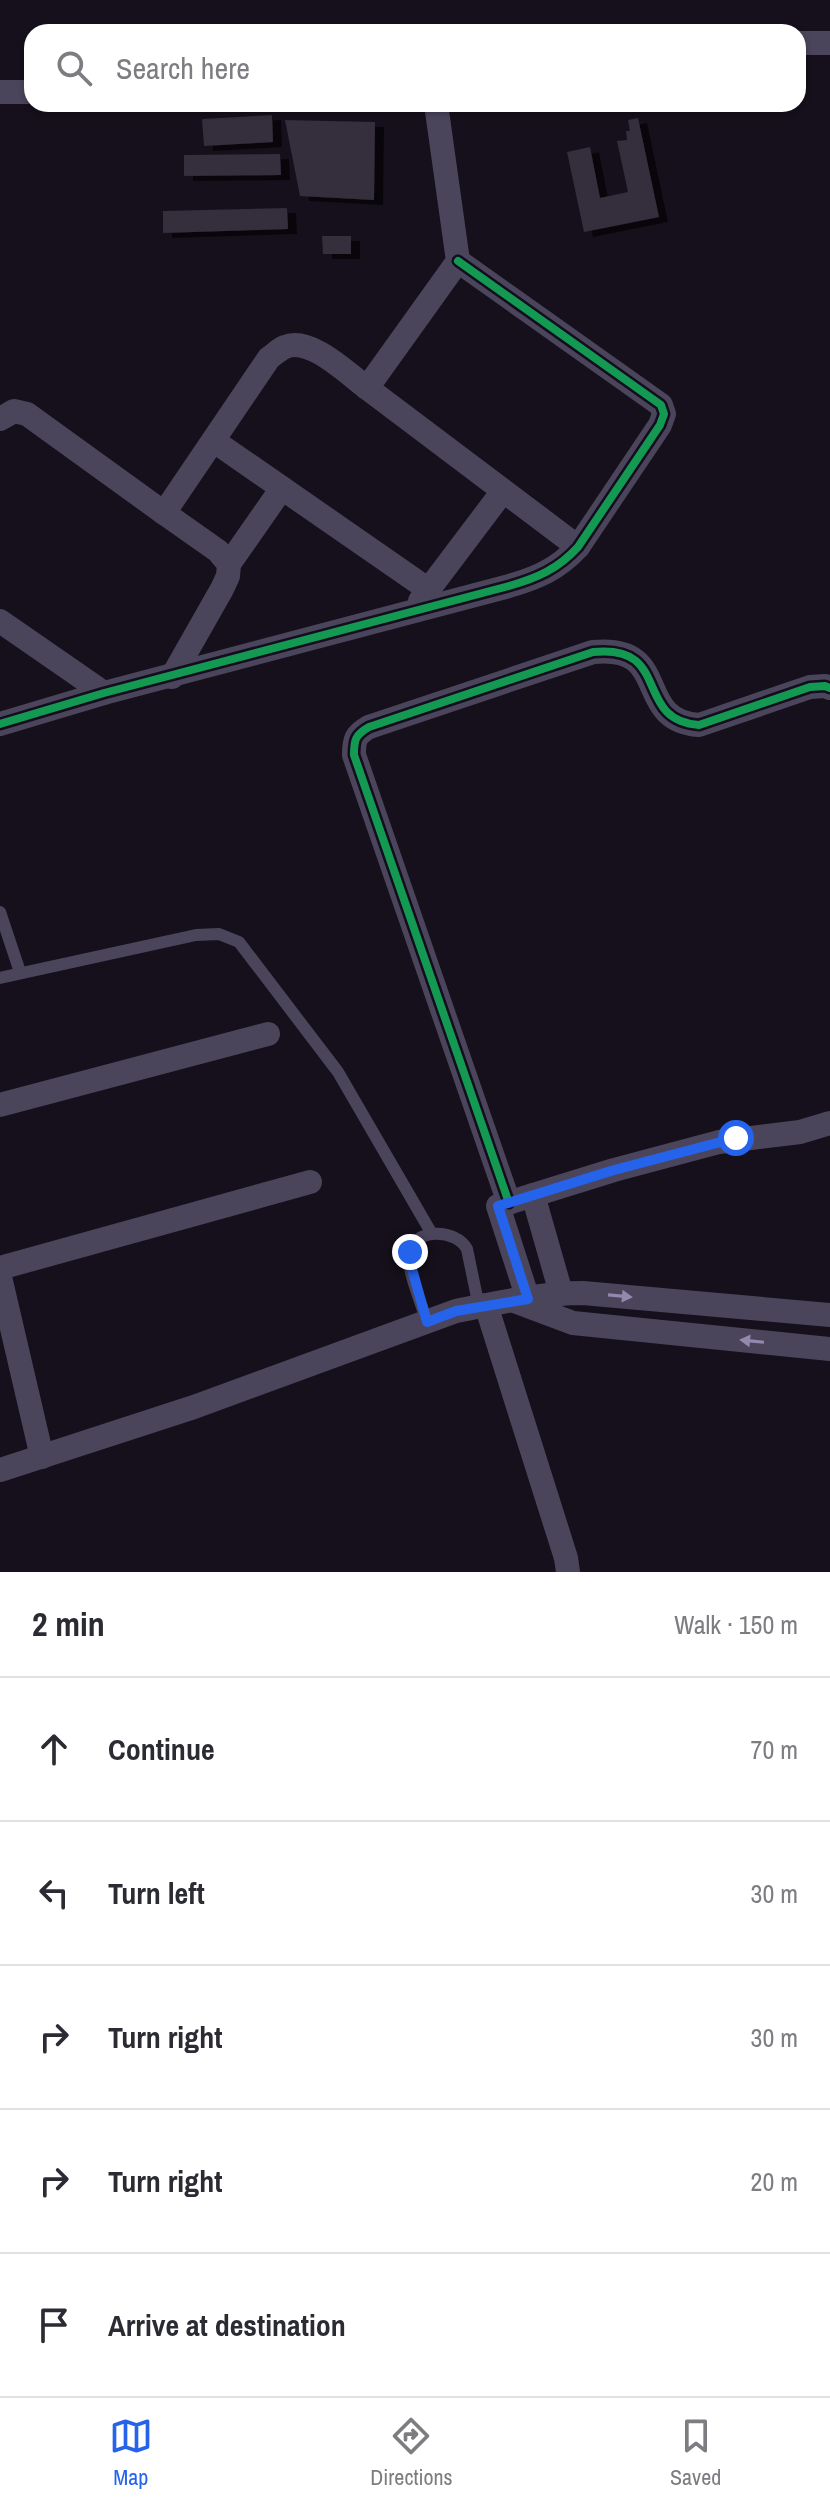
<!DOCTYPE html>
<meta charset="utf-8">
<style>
:root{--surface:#fff;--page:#f2f2f3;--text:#2b2b33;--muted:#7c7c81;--line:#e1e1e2;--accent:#2563eb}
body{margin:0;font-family:"Archivo Narrow",sans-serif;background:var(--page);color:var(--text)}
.stop{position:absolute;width:24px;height:24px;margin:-18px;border:6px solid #2563eb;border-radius:50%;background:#fff}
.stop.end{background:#2563eb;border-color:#fff;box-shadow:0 2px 8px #0008}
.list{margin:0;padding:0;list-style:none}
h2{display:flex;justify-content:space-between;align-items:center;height:104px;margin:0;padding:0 32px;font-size:34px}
h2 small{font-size:26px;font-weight:400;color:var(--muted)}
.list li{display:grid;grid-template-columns:52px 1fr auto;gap:24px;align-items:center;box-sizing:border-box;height:144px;padding:0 32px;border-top:2px solid var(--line)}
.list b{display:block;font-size:30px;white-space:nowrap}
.list em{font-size:26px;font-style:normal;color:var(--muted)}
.icon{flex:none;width:44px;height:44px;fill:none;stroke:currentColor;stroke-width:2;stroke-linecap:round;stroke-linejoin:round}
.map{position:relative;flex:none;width:830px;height:1572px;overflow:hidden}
.search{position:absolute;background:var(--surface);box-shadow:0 2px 6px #0004;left:24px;right:24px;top:24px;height:88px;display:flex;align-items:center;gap:20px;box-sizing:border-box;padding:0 28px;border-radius:24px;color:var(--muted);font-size:30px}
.sheet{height:824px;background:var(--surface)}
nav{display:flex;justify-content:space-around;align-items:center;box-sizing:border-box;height:112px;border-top:2px solid var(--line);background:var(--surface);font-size:22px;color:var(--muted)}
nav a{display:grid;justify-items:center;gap:4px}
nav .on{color:var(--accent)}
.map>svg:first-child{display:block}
</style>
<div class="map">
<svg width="830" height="1572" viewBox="0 0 830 1572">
<defs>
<filter id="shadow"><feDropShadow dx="9" dy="5" stdDeviation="0" flood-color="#0009"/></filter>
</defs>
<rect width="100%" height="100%" fill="#15101b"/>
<g fill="#342d3e" filter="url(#shadow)">
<path d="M272 115 273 142 204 146 202 119Z"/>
<path d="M638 118 659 217 584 232 567 152 590 147 600 198 628 192 617 141 627 140 626 131H630L628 120Z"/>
<path d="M285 120 375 122 374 200 300 196Z"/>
<path d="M280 154 281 175 184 176V155Z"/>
<path d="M287 208 288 229 163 233V211Z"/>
<path d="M322 236H351V254H323Z"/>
</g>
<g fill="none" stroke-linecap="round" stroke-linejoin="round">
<g stroke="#4b455c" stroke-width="12">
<path d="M0 912 20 972"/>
<path d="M0 978 196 935 219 934 239 942 338 1072 432 1234"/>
<path d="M427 1322C422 1305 408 1273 409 1256 411 1227 456 1228 467 1249L479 1307"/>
</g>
<g stroke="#4b455c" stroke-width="24">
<path d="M798 43H830"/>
<path d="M0 92H32"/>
<path d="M367 388 578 547"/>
<path d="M0 419 14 411 27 414 164 513 269 358C274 355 279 349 285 347 310 336 348 374 367 388L458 261 436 104"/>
<path d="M214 441 429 590"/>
<path d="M164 513 218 551 229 564 228 576 222 589 172 677"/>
<path d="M229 564 282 488"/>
<path d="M420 601 503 491"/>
<path d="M0 621 104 693"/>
<path d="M0 724 104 693 509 586C537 578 558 569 578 547L660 425 664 414 661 405 458 261"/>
<path d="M0 1105 268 1034"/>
<path d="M533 1195 561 1293"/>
<path d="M509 1203 354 755C354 740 355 735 369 727L593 652C673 644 632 720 699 725L810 687 825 686 830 688"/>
<path d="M0 1268 310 1182"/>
<path d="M0 1277 42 1457"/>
<path d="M528 1299 498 1206 614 1170 719 1142 800 1132 830 1123"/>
<path d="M517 1302 573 1323 830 1349"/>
<path d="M486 1305 566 1558 568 1572"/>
<path d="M0 1470 194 1407 456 1311C497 1303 541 1293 583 1293L830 1315"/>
</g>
<defs>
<g id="cycleway">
<path d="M0 724 104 693 509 586C537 578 558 569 578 547L660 425 664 414 661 405 458 261"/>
<path d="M509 1203 354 755C354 740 355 735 369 727L593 652C673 644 632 720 699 725L810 687 825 686 830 688"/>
</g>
</defs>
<use href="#cycleway" stroke="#140c1f" stroke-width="13"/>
<use href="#cycleway" stroke="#139951" stroke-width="8"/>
</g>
<defs><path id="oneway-solid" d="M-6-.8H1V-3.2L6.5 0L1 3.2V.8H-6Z" transform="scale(2)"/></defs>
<g fill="#9488ae">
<use href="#oneway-solid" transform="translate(620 1296) rotate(5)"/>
<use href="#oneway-solid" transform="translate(752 1341) rotate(-174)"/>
</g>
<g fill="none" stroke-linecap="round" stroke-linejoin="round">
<path stroke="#2563eb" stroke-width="10" d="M410 1252V1262L427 1322 456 1311 528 1299 498 1206 614 1170 736 1138"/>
</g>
</svg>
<div class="stop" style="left:736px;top:1138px"></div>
<div class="stop end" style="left:410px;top:1252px"></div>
<div class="search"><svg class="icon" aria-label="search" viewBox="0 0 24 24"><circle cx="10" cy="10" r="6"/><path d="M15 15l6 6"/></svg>Search here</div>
</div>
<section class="sheet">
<h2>2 min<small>Walk · 150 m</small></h2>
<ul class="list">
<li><svg class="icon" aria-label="ahead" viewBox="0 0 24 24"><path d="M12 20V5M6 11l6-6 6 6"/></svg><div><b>Continue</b></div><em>70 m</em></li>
<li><svg class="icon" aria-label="left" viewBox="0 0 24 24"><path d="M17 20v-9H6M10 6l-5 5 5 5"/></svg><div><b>Turn left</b></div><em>30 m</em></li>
<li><svg class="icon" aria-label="right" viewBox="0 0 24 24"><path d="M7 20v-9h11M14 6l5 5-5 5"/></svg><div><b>Turn right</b></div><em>30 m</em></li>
<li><svg class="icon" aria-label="right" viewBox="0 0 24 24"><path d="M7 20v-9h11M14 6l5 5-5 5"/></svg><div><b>Turn right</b></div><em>20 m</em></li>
<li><svg class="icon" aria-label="arrive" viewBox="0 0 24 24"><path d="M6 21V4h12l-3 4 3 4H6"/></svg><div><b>Arrive at destination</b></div></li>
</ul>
</section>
<nav>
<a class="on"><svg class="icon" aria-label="map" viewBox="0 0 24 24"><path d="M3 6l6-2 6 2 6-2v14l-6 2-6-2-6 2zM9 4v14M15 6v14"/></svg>Map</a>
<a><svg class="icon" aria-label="directions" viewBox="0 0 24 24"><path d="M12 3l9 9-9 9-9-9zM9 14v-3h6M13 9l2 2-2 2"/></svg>Directions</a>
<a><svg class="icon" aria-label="saved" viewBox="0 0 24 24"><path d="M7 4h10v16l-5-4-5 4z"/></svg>Saved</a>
</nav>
